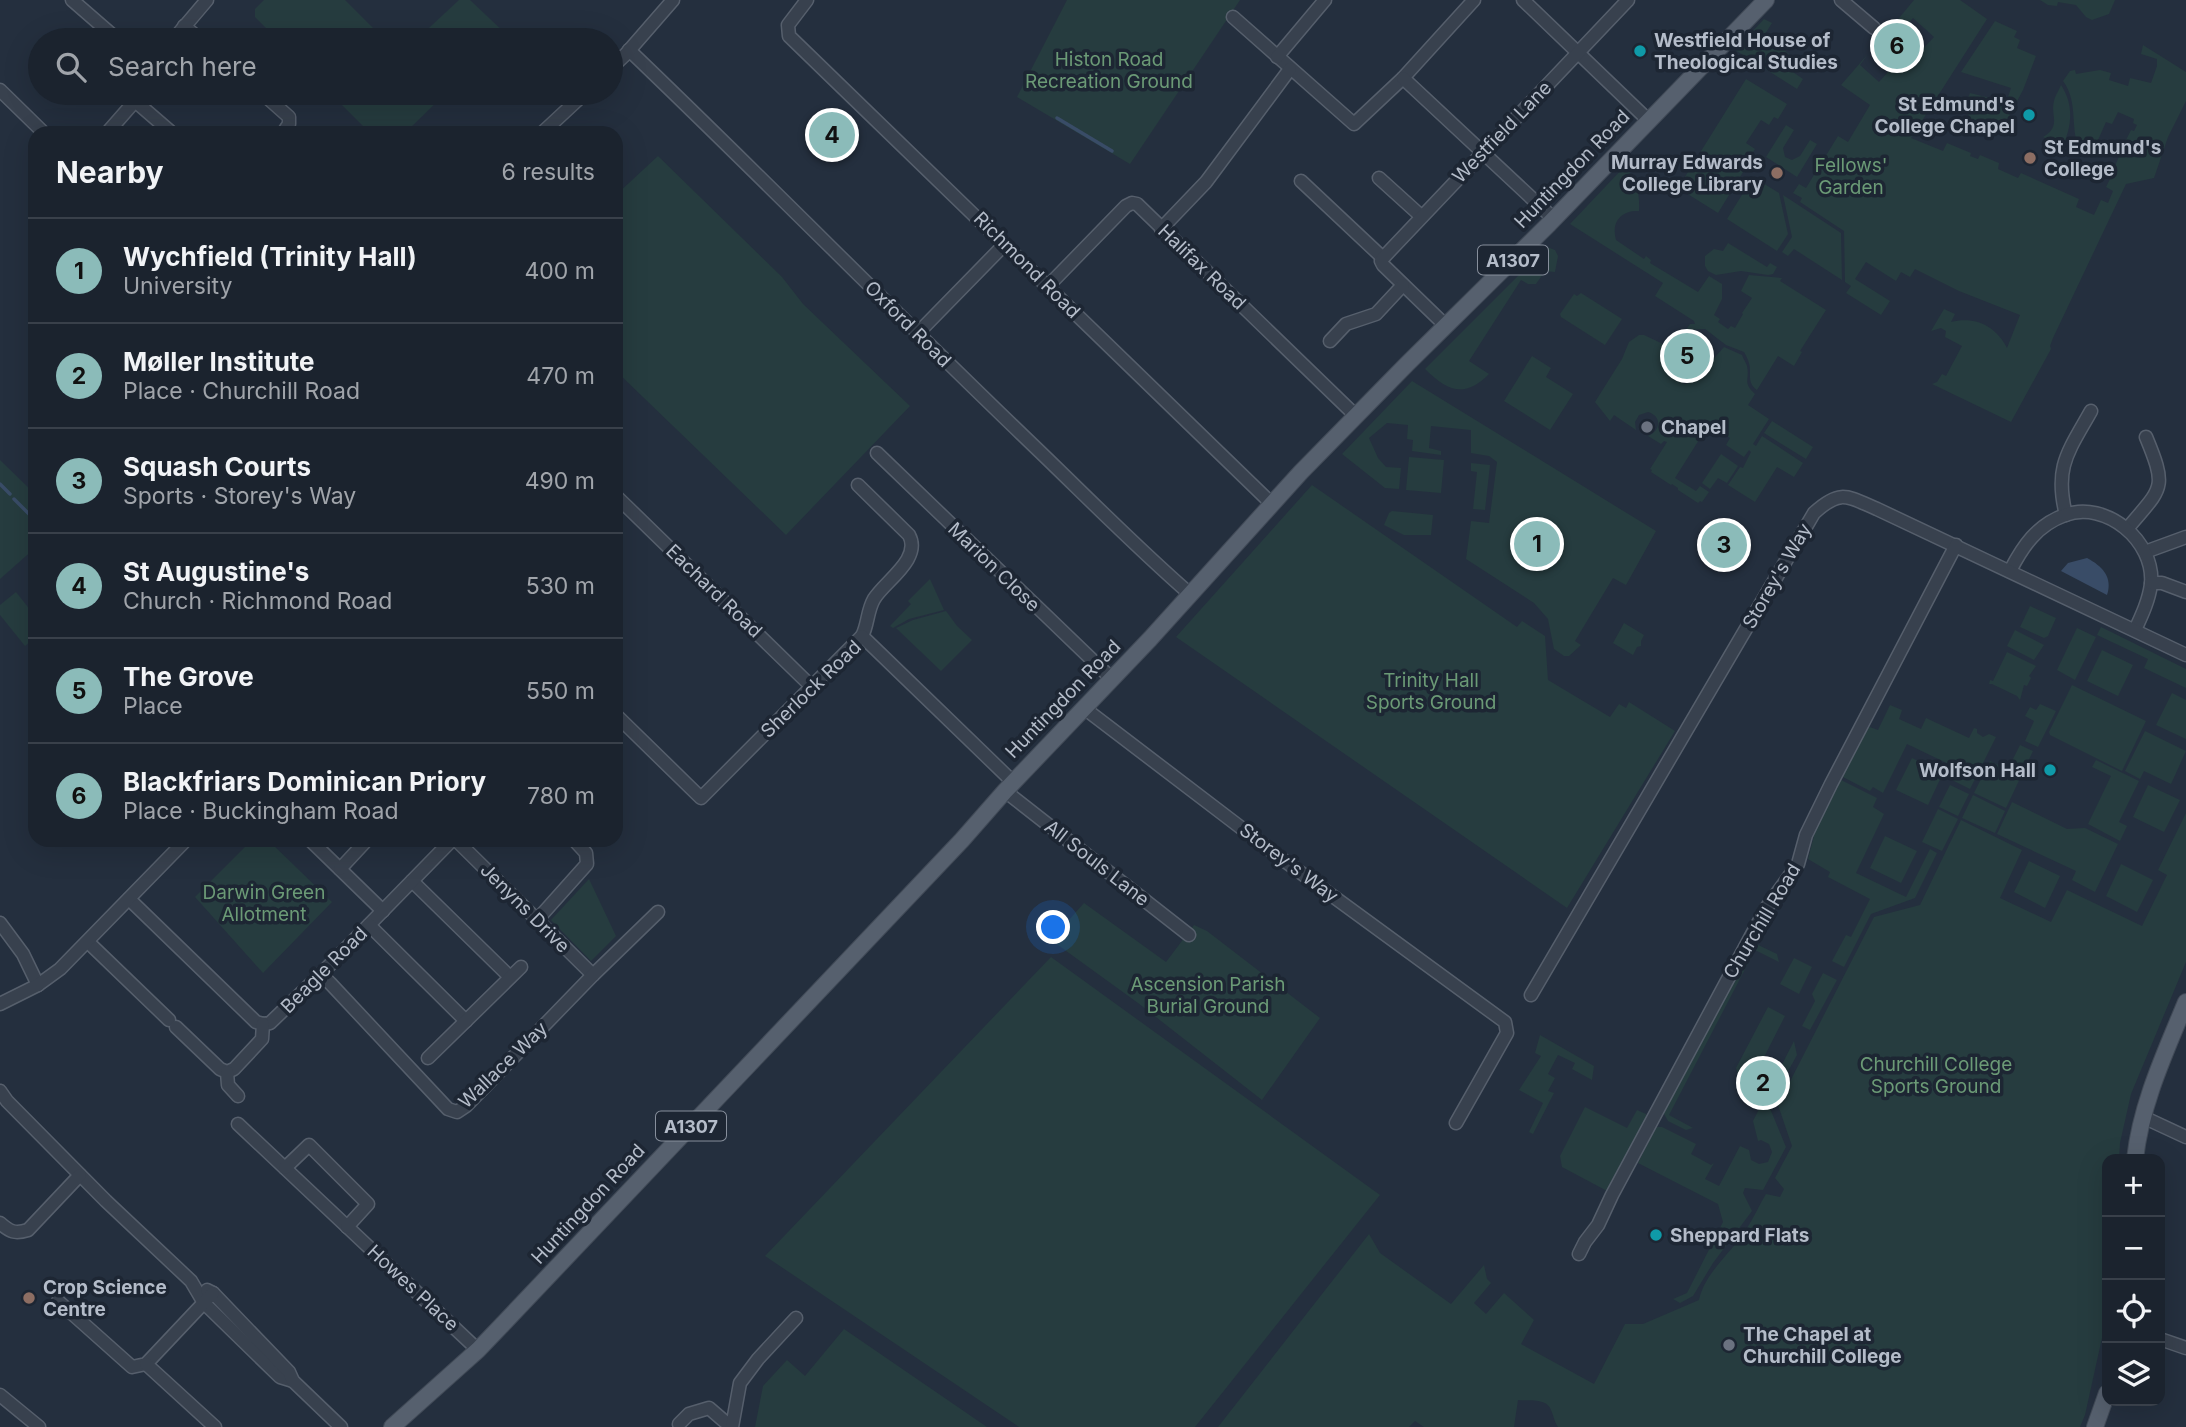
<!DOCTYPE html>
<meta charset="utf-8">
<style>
:root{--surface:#1b232e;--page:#242b36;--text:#f1f3f6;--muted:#a0a4aa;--line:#39404a;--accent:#8bbbb9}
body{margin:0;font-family:Inter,sans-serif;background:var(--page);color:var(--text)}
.controls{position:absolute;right:21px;bottom:21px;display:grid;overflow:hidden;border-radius:14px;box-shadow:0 7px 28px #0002}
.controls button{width:63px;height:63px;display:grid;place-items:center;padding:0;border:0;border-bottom:2px solid var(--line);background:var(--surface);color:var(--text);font:35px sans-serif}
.you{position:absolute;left:1054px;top:928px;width:24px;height:24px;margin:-18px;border:5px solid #fff;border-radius:50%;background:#1a73e8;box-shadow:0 0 0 10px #1a73e833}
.badge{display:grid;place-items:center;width:46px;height:46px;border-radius:50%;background:var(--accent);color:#111;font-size:23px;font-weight:700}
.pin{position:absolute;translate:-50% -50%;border:4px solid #fff;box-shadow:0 2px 7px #0006}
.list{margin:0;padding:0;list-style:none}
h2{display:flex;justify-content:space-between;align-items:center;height:91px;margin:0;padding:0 28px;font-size:30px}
h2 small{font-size:23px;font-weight:400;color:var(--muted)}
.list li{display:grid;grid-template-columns:46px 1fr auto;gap:21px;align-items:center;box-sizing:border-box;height:105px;padding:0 28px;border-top:2px solid var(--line)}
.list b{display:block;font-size:26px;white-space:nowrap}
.list p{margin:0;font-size:23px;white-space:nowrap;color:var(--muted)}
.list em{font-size:23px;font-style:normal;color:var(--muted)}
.icon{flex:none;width:38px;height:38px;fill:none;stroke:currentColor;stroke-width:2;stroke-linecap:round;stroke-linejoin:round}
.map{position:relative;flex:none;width:2186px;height:1427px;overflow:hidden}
.search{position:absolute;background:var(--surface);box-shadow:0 7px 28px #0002;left:28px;top:28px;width:595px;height:77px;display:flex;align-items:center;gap:18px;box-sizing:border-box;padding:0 24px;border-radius:38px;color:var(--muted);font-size:26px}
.panel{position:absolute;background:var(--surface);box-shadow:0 7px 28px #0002;left:28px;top:126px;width:595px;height:721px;border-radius:21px}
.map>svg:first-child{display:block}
</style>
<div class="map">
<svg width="2186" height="1427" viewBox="0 0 2186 1427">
<rect width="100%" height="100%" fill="#242f3e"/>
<g fill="#263c3f">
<path d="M264 0H345L385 40H278L255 17V9Z"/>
<path d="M459 0H470L507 35 503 40H416Z"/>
<path d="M1067 0H1240L1130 164 1017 97Z"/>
<path d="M1914 0H1960L1987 19 1911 138 1943 151 1947 143 1971 153 1970 156 1978 159 1980 155 1999 163 1998 169 2018 178 2021 173 2079 199 2076 207 2094 215 2101 200 2108 203 2113 191 2106 187 2111 177 2114 178 2116 172 2113 171 2120 154 2124 155 2129 142 2126 140 2131 130 2134 131 2137 125 2133 123 2134 119 2118 112 2112 124 2106 122 2090 158 2082 155C2068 131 2080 104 2063 81L2070 71 2075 70 2076 74 2100 70 2111 73 2109 80 2128 86 2130 78 2151 83 2157 66V59L2141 54 2143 45 2186 72V101L2168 137 2154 178 2126 184 2053 338 2050 346 2051 349 2011 422 1932 384 1937 382 1942 374 1946 376 1962 346 1945 337 1946 331 1941 328 1931 331 1944 309 1955 314 1951 322C1975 316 1996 326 2007 348L2020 315 1959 291 1915 269 1910 277 1901 272 1896 281 1866 262 1855 279 1890 301 1881 315 1846 293 1851 286 1845 282 1844 231 1800 202 1802 198 1793 193 1799 184 1806 188 1838 136 1848 142 1870 105 1841 85 1868 54 1860 65 1879 82 1896 63 1893 59 1910 41 1921 51 1934 37 1913 18 1903 29 1895 23Z"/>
<path d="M2040 0H2115L2109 14 2092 20 2086 17 2076 5 2058 2 2057 6 2048 5Z"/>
<path d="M1764 19 1772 23 1765 34 1795 59 1788 63 1787 68 1803 79 1797 89 1735 50Z"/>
<path d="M1995 21 2017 31 2014 37 2020 40 2017 48 2036 56 2023 90 2016 103 2005 100 2008 97 2011 88 1961 72Z"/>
<path d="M1746 79 1787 104 1778 119 1774 117 1769 125 1761 120 1746 143 1755 149 1747 162 1748 164 1718 213 1678 188Z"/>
<path d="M2061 85C2074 105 2072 125 2063 146L2043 137C2062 126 2050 116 2054 101 2055 96 2059 90 2061 85Z"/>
<path d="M330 93H446L405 133H370Z"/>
<path d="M1970 93 2014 104 2003 134 1974 122 1964 110Z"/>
<path d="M1786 125 1794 130 1783 148 1785 157 1792 160 1800 156 1810 140 1817 144 1797 177 1766 157Z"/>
<path d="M658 156 782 277 803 304 910 406 786 535 616 371V195Z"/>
<path d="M1624 167C1637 177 1640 195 1639 211 1621 210 1611 222 1616 240L1644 259 1646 256 1651 260 1650 263 1698 292 1709 276 1722 284V299L1714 315 1720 319 1718 322 1728 329 1731 326 1735 328 1743 314 1742 313 1752 298 1741 291 1749 275 1782 278 1780 281 1826 310 1800 351 1802 352 1794 366 1778 356 1757 390C1746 382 1752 374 1749 363 1748 359 1746 356 1744 352L1726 345 1705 329 1686 330 1690 324H1695L1694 321 1655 296 1663 283 1570 224Z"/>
<path d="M1753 177 1779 193 1788 234 1777 251 1727 219Z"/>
<path d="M1783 195 1841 233 1842 280 1794 249 1788 256 1782 252 1792 237Z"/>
<path d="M1728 243 1767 267 1770 263 1777 267 1773 274 1768 275 1741 271 1716 275 1708 271 1705 266V256L1714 249 1723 251Z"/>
<path d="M1547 247 1555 250 1558 256 1555 272 1545 271 1536 284H1528L1521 280 1469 361 1489 374C1465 398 1448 392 1425 369Z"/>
<path d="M1581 293 1622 319 1605 345 1561 317 1560 314 1574 294 1577 296Z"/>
<path d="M1639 335H1644L1663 344C1664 350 1661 354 1662 361 1662 373 1674 380 1685 384L1694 381 1724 347 1742 355C1743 359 1746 362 1747 366 1750 380 1742 382 1755 394L1748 405 1769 419 1753 444 1756 446 1762 436 1803 463 1794 477 1777 467 1755 502 1728 485 1740 467 1743 468 1751 452 1749 450 1744 457 1726 445 1730 438 1709 424 1675 478 1696 491 1700 486 1709 492 1702 502 1700 501 1698 503 1678 490V488L1672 484 1671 485 1651 472 1652 470 1650 469 1667 442 1664 441 1661 444 1648 436C1661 431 1662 416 1648 412L1639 415 1635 422 1636 430 1614 415 1610 421 1595 402 1622 359 1629 342Z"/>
<path d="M1532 356 1551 368 1546 377 1573 394 1550 430 1504 401Z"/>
<path d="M1412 381 1656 531 1626 585 1613 578 1575 641 1581 645 1569 656H1564L1554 649 1548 619 1534 603 1466 559 1471 521 1489 523 1497 462 1489 456 1471 453V430L1431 426 1429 448 1441 451V455L1412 451 1413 440 1407 439 1408 425 1387 423 1369 438 1378 458 1386 467 1401 468 1399 489 1385 488 1342 454Z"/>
<path d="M1772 421 1813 447 1806 459 1764 433Z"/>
<path d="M1721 454 1738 466 1727 483 1718 478 1710 489 1702 483Z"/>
<path d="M1409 457 1444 460 1441 493 1406 490Z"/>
<path d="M0 460 35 494V548L0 579Z"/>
<path d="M1471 463 1490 465 1485 510 1473 509 1477 472 1471 471Z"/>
<path d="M1312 485 1517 627 1522 621 1545 636 1548 680 1610 717 1619 704 1626 708 1629 702 1675 731 1567 908 1176 637Z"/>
<path d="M1392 511 1433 515 1431 535H1404L1384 525 1389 513Z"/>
<path d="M930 579 944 610 909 619 893 628 890 626 911 604 908 601Z"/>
<path d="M16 592 35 616V638L25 646 0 615V605Z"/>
<path d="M2030 606 2056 618 2048 636 2044 638 2020 627Z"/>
<path d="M946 611 957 626 972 640 941 671 896 628 913 620Z"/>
<path d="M1624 623 1644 635 1641 641V646L1637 647 1633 655 1613 643Z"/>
<path d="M2101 627 2186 669V688L2144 668 2148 659 2097 635Z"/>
<path d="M2077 628 2096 637 2075 680 2057 670Z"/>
<path d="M2015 630 2044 645 2034 660 2007 646Z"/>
<path d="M2102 650 2133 665 2118 696 2087 681Z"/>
<path d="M2007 652 2036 666 2029 676 2031 678 2027 686 2024 685 2020 700 2017 696 1992 684H1989L1990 680 1993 681Z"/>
<path d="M2072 685 2146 721 2122 771 2050 735 2049 732Z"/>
<path d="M2172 693 2186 700V739L2156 725Z"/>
<path d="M2040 704 2056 711 2038 747 2025 741 2034 721 2025 716 2030 707 2036 710Z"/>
<path d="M1890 705 1902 710 1899 719 1921 729 1926 718 1969 738 1974 728 1977 729V733L1983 737 1989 734 1996 737 1970 789 1952 780 1957 768 1907 744 1883 793 1873 787 1870 791 1841 776 1867 726 1878 730Z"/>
<path d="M2145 731 2186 751 2171 784 2144 771 2140 779 2125 771Z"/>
<path d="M2020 745 2033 751 2006 808 1974 793 1990 761 2005 768 2008 764 2010 765Z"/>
<path d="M1912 758 1943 773 1928 805 1896 790Z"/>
<path d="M2096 760 2139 781 2119 822 2127 826 2120 841 2088 824 2111 776 2092 767Z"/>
<path d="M1839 779 1877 798 1873 807 1884 814 1856 873 1906 897 1930 849 1937 853 1915 898 1871 914 1844 967 1832 961 1846 935 1851 937 1870 899 1828 877 1830 872 1808 859 1816 828Z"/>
<path d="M1950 785 1969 794 1958 816 1939 807Z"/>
<path d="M2148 785 2180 800 2164 832 2133 817Z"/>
<path d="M1973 795 2005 811 1995 833 1962 818Z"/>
<path d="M2012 802 2067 829 2085 828 2118 844 2095 892 2072 880 2076 871 1997 834Z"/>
<path d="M1938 809 1958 819 1942 851 1922 842Z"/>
<path d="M2186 813V962L2131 1094 2120 1143 2119 1159H2107V1315L2085 1415 2080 1427H1558C1554 1421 1554 1417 1551 1410 1547 1398 1529 1401 1518 1400L1514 1427H1424L1415 1421 1409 1427H1218L1369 1234 1380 1253 1451 1304 1484 1265 1487 1279 1491 1283 1474 1303 1486 1314 1504 1293 1534 1320 1521 1344 1594 1384 1625 1324H1643L1699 1300C1705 1273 1728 1256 1743 1234 1752 1222 1758 1207 1766 1194L1780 1197 1784 1189 1775 1178 1792 1146 1778 1105 1874 917 1920 905 1961 820 2022 850 2000 898 2051 922 2067 890 2142 926 2167 875 2158 870Z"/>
<path d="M1885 836 1917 851 1901 883 1870 868Z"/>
<path d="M252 840H268L332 902 263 973 195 897Z"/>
<path d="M2029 861 2060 876 2045 908 2014 892Z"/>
<path d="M2121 864 2153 880 2137 912 2106 896Z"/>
<path d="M589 879 616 936 591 961 551 920Z"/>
<path d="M1084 903 1166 962 1194 925 1207 931 1320 1018 1262 1100 1138 1003 1051 940Z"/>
<path d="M1754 943 1777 954 1779 962 1755 950 1669 1115 1693 1128 1686 1130 1668 1121 1663 1112Z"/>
<path d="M1051 957 1380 1195 1195 1427H1019L765 1256Z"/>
<path d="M1794 958 1812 967 1799 994 1780 984Z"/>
<path d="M1823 973 1837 980 1810 1030 1802 1026 1815 1001 1812 994Z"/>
<path d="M1768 1007 1785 1016 1753 1079 1751 1077 1747 1078V1082L1750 1083 1744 1095 1736 1068Z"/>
<path d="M1540 1035 1594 1066 1592 1080 1572 1069 1575 1063 1558 1055 1548 1074 1555 1078 1548 1091 1554 1093 1533 1134 1529 1132 1543 1103 1519 1090 1541 1056 1535 1053Z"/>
<path d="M1794 1041 1797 1055 1769 1106 1786 1147 1763 1190 1745 1188 1743 1193 1752 1211 1713 1263 1693 1296 1680 1303 1673 1299 1687 1293 1723 1222 1718 1204 1638 1163 1654 1131 1657 1127H1662L1696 1144 1691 1154 1711 1165 1714 1163 1705 1179 1719 1186 1740 1146 1749 1150 1751 1160 1759 1164 1768 1162 1772 1152 1769 1144 1761 1140 1758 1141 1753 1121Z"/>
<path d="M1585 1107 1627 1128 1637 1110 1646 1114 1647 1120 1609 1192 1562 1167 1560 1156Z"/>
<path d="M844 1329 987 1427H755L763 1386 787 1360 805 1376Z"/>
</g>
<path fill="#394c67" d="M2087 558C2102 566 2113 577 2107 595L2061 571 2068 563Z"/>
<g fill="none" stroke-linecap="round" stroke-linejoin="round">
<g stroke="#394c67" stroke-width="3.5">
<path d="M1057 118 1112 151"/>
<path d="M0 484 10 494"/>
<path d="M14 499 35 520"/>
</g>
<defs>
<g id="minor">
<path d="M72 0 118 40"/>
<path d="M807 0 788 25 789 36 1272 504"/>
<path d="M1523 0 1648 120"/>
<path d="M1841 0 1874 28"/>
<path d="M1233 17 1354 124 1403 78 1474 0"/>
<path d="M184 26 201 40"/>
<path d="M173 40 207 0"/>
<path d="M629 50C766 181 899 317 1036 448 1087 497 1137 548 1190 594"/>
<path d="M1277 57 1325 0"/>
<path d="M611 68 626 54 673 0"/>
<path d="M1403 78 1554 219"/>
<path d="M0 90 44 133"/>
<path d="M262 93 289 117V124L283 133"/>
<path d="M135 101 172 133"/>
<path d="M107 133 135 101 139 93"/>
<path d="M542 133 585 93"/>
<path d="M1379 178 1421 216"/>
<path d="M1301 181 1383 258"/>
<path d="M1161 229 1206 182 1290 69"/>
<path d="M1048 286 1126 206 1132 203 1137 204 1356 416"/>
<path d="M1446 326 1383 265 1381 261 1383 258 1628 0"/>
<path d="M917 334 1005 244"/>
<path d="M1330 341 1346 324 1376 314 1403 285"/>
<path d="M877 453 1112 679"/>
<path d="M858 485 909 535C922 559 885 581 874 599 867 611 868 625 862 636"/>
<path d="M616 496 811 686"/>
<path d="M2066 515C2054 467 2068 452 2091 411"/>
<path d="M2127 529C2162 487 2168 490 2146 437"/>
<path d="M2145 552 2186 537"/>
<path d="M2010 571C2023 546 2037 525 2065 515 2106 500 2155 541 2151 584 2149 600 2142 615 2135 630"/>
<path d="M2151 583H2162L2186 592"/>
<path d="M1084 708 1282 859 1505 1022 1507 1033 1456 1123"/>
<path d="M616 715 701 798 862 636 1013 782"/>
<path d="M1005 791 1189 935"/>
<path d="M310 840 383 911"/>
<path d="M456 840 593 975"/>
<path d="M340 869 367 840"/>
<path d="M412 881 510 977"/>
<path d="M129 899 256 1022 263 1024 270 1023 318 977 452 840"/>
<path d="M537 920 587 864 586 853 574 840"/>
<path d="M0 923 23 954 38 985"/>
<path d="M369 925 466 1021"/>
<path d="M88 942 169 1020"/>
<path d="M318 977H324L330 983 448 1109 457 1112 466 1106 593 975 658 912"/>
<path d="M1531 995 1814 513C1840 489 1847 496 1877 509L2186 655"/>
<path d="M0 1004 38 985 60 969 186 840"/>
<path d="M176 1027 220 1069 227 1072 234 1069 262 1039 263 1024"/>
<path d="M428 1058 521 967"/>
<path d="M227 1072 228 1085 238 1096"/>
<path d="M0 1091 7 1101 106 1201 191 1281 204 1303 280 1377 293 1381"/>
<path d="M2143 1117 2186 1137"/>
<path d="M238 1124 478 1350"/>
<path d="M285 1168 309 1145 368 1204 347 1227"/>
<path d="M0 1223C10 1232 15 1234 28 1230L80 1175"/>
<path d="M1579 1254 1585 1242 1598 1225 1612 1195 1751 936 1767 907 1798 864 1806 835 1831 784 1956 545"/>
<path d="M207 1290 213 1293 289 1372 293 1381 341 1427"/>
<path d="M58 1301 132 1367 146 1364 213 1293"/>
<path d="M2160 1339 2186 1348"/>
<path d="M146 1364 215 1427"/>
<path d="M0 1395 39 1427"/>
<path d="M679 1424 689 1414 709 1408 731 1427"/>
<path d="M732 1427 740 1383 758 1359 796 1318"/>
</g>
<g id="major">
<path d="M2135 1159C2141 1104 2165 1053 2186 1002"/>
<path d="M392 1427 478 1350 502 1325 962 840 1005 791 1150 639 1301 472 1407 364 1549 224 1766 0"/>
<path d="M2095 1427 2107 1393"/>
</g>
</defs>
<use href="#minor" stroke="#565f6c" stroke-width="15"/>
<use href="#major" stroke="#414a57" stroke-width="18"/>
<use href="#minor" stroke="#38414e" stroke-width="12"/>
<use href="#major" stroke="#56606e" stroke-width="16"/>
</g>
<g fill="#0f9aa8" stroke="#1d2633" stroke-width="2.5">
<circle cx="1640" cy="51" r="7"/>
<circle cx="2029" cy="115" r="7"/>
<circle cx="2050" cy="770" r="7"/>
<circle cx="1656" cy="1235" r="7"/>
</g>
<g fill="#8d6e63" stroke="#1d2633" stroke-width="2.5">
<circle cx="2030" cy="158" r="7"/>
<circle cx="1777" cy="173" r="7"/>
<circle cx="29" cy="1298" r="7"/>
</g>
<g fill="#6b7280" stroke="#1d2633" stroke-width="2.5">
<circle cx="1647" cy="427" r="7"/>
<circle cx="1729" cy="1345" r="7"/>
</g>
<g text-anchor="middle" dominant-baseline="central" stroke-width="7" stroke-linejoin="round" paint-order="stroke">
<g fill="#1d2633" stroke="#878f9c" stroke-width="2">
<rect x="1478" y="245.5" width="70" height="29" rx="5"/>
<rect x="656" y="1111.5" width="70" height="29" rx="5"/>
</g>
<g font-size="18" font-weight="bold" fill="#b4bcc9">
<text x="1513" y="260">A1307</text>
<text x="691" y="1126">A1307</text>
</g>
<g font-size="19" font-weight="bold" fill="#b4bcc9" stroke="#1d2633" text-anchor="start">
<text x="1654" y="40">Westfield House of<tspan x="1654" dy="22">Theological Studies</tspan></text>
<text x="2015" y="104" text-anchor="end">St Edmund's<tspan x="2015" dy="22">College Chapel</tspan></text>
<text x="2044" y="147">St Edmund's<tspan x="2044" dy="22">College</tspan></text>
<text x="1763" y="162" text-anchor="end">Murray Edwards<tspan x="1763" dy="22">College Library</tspan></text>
<text x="1661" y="427">Chapel</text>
<text x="2036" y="770" text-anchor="end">Wolfson Hall</text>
<text x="1670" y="1235">Sheppard Flats</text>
<text x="43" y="1287">Crop Science<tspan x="43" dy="22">Centre</tspan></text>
<text x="1743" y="1334">The Chapel at<tspan x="1743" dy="22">Churchill College</tspan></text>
</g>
<g font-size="19" fill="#6b9a76" stroke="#1d2633">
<text x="1109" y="59">Histon Road<tspan x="1109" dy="22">Recreation Ground</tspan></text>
<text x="1851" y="165">Fellows'<tspan x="1851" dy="22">Garden</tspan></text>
<text x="1431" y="680">Trinity Hall<tspan x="1431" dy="22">Sports Ground</tspan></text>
<text x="264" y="892">Darwin Green<tspan x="264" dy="22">Allotment</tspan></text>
<text x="1208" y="984">Ascension Parish<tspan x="1208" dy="22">Burial Ground</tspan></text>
<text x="1936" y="1064">Churchill College<tspan x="1936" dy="22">Sports Ground</tspan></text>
</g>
<g font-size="19" fill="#b4bcc9" stroke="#1d2633">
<text transform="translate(1502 132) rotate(-46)">Westfield Lane</text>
<text transform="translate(1572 169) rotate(-46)">Huntingdon Road</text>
<text transform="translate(1027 265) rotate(45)">Richmond Road</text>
<text transform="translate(1202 267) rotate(44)">Halifax Road</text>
<text transform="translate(908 324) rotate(45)">Oxford Road</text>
<text transform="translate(994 567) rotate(44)">Marion Close</text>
<text transform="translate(1777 576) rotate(-60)">Storey's Way</text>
<text transform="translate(714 591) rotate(44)">Eachard Road</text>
<text transform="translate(811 689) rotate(-44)">Sherlock Road</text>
<text transform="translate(1063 699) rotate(-46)">Huntingdon Road</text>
<text transform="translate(1097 863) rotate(38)">All Souls Lane</text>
<text transform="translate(1289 863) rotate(37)">Storey's Way</text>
<text transform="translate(525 908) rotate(45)">Jenyns Drive</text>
<text transform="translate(1762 921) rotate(-59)">Churchill Road</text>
<text transform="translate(324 970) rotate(-45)">Beagle Road</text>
<text transform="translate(503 1065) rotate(-44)">Wallace Way</text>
<text transform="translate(588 1204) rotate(-47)">Huntingdon Road</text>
<text transform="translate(413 1288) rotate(43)">Howes Place</text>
</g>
</g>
</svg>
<div class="controls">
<button>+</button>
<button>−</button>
<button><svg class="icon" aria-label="locate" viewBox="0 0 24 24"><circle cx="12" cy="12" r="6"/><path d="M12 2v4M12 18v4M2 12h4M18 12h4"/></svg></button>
<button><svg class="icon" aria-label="layers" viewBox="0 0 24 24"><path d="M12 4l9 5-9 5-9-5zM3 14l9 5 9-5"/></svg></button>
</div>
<div class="you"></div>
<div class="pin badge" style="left:1537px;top:544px">1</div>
<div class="pin badge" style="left:1763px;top:1083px">2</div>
<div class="pin badge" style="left:1724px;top:545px">3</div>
<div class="pin badge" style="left:832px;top:135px">4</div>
<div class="pin badge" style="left:1687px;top:356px">5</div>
<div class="pin badge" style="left:1897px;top:46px">6</div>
<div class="search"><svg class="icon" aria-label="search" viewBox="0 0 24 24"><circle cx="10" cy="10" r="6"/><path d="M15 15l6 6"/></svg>Search here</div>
<section class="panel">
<h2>Nearby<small>6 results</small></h2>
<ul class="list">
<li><span class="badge">1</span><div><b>Wychfield (Trinity Hall)</b><p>University</p></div><em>400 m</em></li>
<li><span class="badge">2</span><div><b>Møller Institute</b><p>Place · Churchill Road</p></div><em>470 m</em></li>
<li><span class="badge">3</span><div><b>Squash Courts</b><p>Sports · Storey's Way</p></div><em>490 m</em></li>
<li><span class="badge">4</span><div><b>St Augustine's</b><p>Church · Richmond Road</p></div><em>530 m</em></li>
<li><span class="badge">5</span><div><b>The Grove</b><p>Place</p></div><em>550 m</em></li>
<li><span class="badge">6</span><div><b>Blackfriars Dominican Priory</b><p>Place · Buckingham Road</p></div><em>780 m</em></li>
</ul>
</section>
</div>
